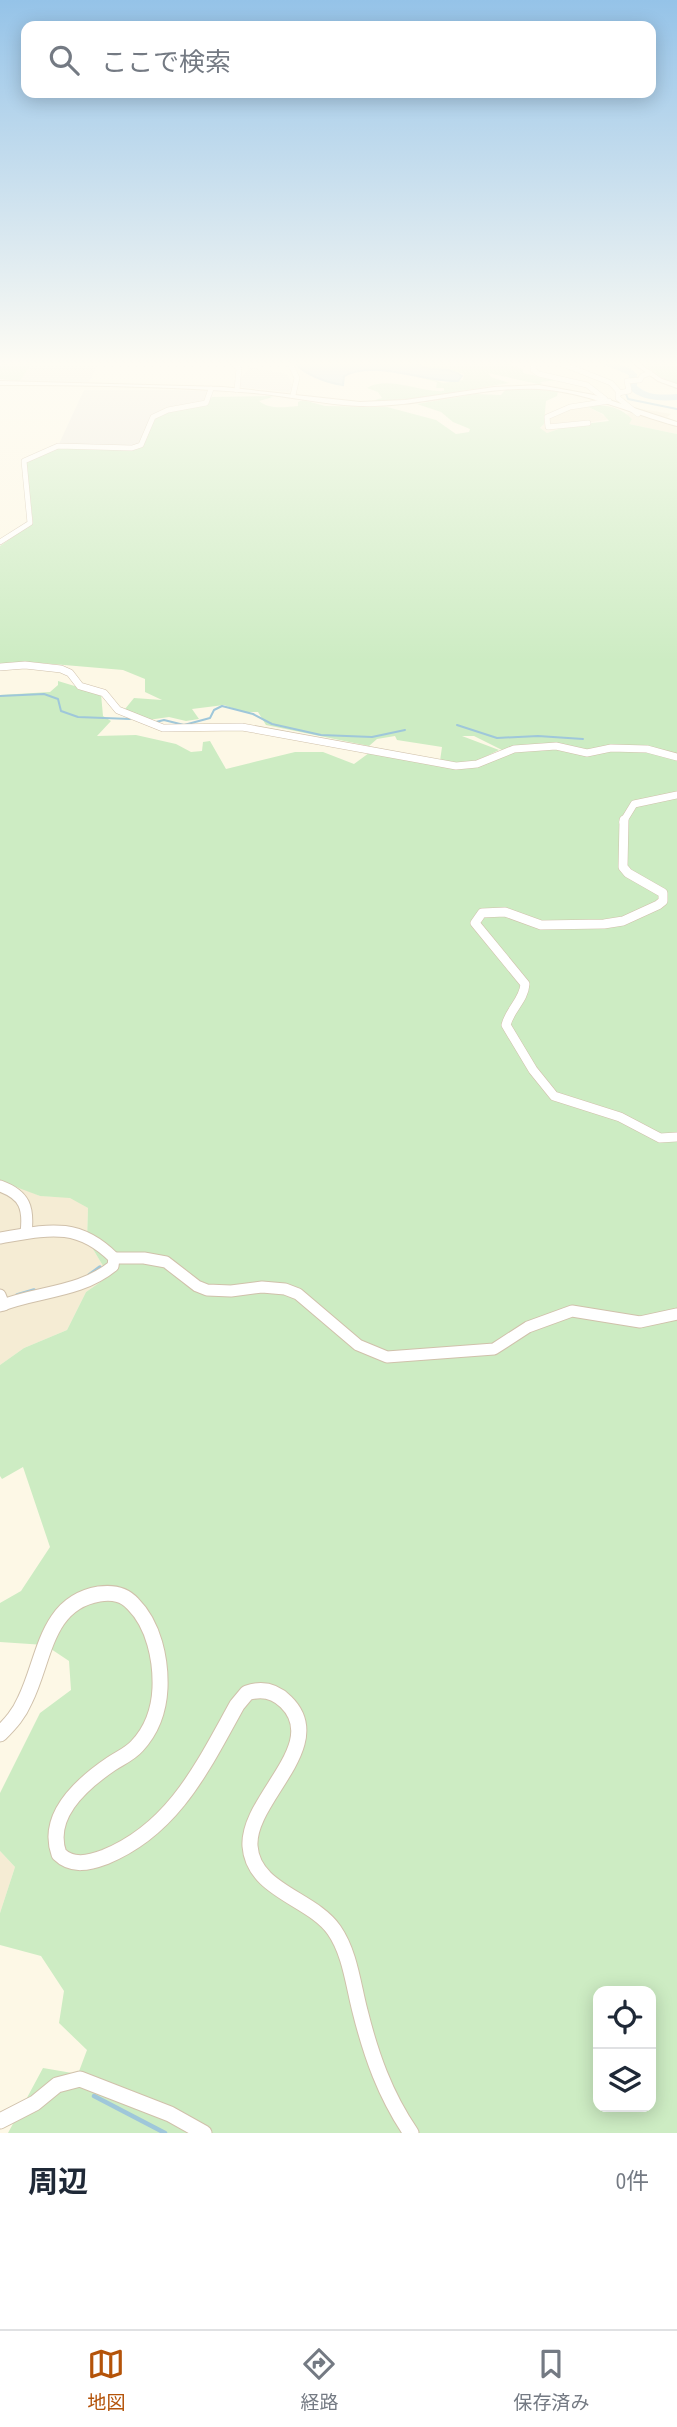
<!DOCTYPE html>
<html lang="ja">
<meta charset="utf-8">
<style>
:root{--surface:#fff;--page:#f6f6f7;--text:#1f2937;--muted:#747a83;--line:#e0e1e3;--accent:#b45309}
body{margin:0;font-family:"PT Sans Narrow","Noto Sans JP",sans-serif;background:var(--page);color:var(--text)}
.controls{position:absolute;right:21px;bottom:21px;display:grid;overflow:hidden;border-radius:14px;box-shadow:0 4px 18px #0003}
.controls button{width:63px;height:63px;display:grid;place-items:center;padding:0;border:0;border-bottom:2px solid var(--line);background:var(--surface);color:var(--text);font:35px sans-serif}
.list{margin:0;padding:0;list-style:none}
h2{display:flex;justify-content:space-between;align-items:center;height:91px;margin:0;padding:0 28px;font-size:30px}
h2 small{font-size:23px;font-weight:400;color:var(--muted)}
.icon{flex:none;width:38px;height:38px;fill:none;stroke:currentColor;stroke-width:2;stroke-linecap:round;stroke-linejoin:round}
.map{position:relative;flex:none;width:677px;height:2133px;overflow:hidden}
.search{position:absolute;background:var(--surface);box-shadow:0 4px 18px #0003;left:21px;right:21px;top:21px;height:77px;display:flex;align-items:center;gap:18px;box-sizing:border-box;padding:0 24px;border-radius:14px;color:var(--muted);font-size:26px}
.sheet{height:196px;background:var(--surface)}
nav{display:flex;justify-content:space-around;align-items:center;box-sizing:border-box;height:98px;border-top:2px solid var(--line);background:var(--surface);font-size:19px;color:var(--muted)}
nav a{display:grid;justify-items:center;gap:4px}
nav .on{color:var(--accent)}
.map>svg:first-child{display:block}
</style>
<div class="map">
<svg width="677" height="2133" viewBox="0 0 677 2133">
<rect width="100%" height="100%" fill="#fdf8e6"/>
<g fill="#f5ecd4">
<path d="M586 406 611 419 567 426 547 433 540 429 544 424 545 414Z"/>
<path d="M642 409 671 414 667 417 677 423V434L629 424 626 414Z"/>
<path d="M4 1180 40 1196 70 1197 88 1208 87 1239 109 1276 86 1292 67 1330 24 1348 0 1365V1181Z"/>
<path d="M0 1851 15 1867 0 1913Z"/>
</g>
<g fill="#ede9e0">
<path d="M32 363H99L89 382 20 381Z"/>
<path d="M250 367 287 374 293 387 289 392 240 387V379Z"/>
<path d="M84 390H172L208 391 205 402 166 409 150 418 138 444 130 447 59 444Z"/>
</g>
<g fill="#cdecc3" fill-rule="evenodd">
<path d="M0 363H32L20 381 0 379Z"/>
<path d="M418 363H510L512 366 523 369V373L557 380 540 382 542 384H538L488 373 491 377 509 383 419 398 369 402 382 398 378 392 367 388C387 375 423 393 444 391V388H436L437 382 417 377 418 375 443 383 463 380 464 374C449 368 431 372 418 363Z"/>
<path d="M642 363H677V384L662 378Z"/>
<path d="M528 389 558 391 557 396 546 401 544 424 540 428 547 433 567 426 609 421 603 414 586 406C604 404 619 406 632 419L629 424 677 434V2133H8L43 2068 78 2074 87 2050 59 2023 64 1991 41 1956 0 1945V1913L15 1867 0 1851V1793L40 1713 71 1690 69 1661 45 1645 0 1642V1603L21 1591 50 1547 23 1467 2 1479 0 1476V1365L24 1348 67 1330 86 1292 109 1276 87 1239 88 1208 70 1198 40 1196 0 1181V695L50 692 58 685V681L101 694 103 716 111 721 97 736 136 735 176 744 191 752 202 751 203 742 210 741 226 769 295 752H323L354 764 369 753 452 768H474L500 757 502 750 474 736H462L499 750 470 764 440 761 442 747 397 740 395 736 377 739 369 746 266 725 258 712H243L224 705 192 709 199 719 186 721 169 717 148 720 125 709 134 698 162 700 145 692V679L123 670 29 662 9 664 0 671V546L33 523 26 462 58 447 132 449 143 445 154 418 171 410 208 403 212 397 270 396 273 397 259 401C270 410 285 407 298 406V402L303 400 325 406 387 407 436 420 456 434 469 432 470 429 453 422 441 412 417 404 475 394 501 395 505 390ZM598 1991H651V2107H598Z"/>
</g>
<path fill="#b9dae8" stroke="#9fc7da" stroke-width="2" d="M295 363H416C430 374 449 365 462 376L458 381C426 383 375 359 344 376L343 385C328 383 305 375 295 363Z"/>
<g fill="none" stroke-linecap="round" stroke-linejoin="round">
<g stroke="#9fc7da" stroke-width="2">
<path d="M626 394 628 399 677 409"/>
<path d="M0 696 44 694 58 699 61 711 78 717 130 719"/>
<path d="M156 722 164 720 184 725 210 718 214 710 222 706 253 714 272 724 321 735 372 737 405 730"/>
<path d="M457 725 497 738 538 736 583 739"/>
</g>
<g stroke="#9fc7da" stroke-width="3.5">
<path d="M89 1275 100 1267"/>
<path d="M17 1295 34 1290"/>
</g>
<path stroke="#9fc7da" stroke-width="4.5" d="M94 2096 165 2133"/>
<path fill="#b9dae8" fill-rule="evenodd" d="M600 363C613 362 627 364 637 374V386C648 396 662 395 677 394V400C659 401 640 401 627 387L629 375Z"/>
<defs>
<g id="minor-far4">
<path d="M233 363 239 368 237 390"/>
<path d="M290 363 297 378 293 395"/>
<path d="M534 363 533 370 539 374 587 385 605 399"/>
<path d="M560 363 611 383 620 393"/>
<path d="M638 414 618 398V393L629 391 627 381 640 380 642 376 650 373"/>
<path d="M588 423 548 427 547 417 570 407 609 401"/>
<path d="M0 542 30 523 24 461 58 446 132 448 141 445 153 417 168 410 206 403 211 389"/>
</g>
<g id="minor-far3">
<path d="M0 667 25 665 61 669 70 673 80 686 104 693 118 710 163 728 242 727 456 766 477 764 514 749 556 746 587 753 611 748 647 749 677 757"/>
<path d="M623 822 634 804 677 795"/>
</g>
<path id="minor-far2" d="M624 820 623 867 628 873 663 893V901L658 905 623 921 604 924 541 925 505 912 482 913 475 923 525 984C524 1000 510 1009 506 1025L533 1070 554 1096 620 1117 660 1138 677 1137"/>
<g id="minor-far1">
<path d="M0 1186C25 1195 29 1208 26 1233"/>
<path d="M0 1238C47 1230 77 1221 114 1258"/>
<path d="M114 1258H144L166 1262 197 1286 207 1290 231 1291 262 1287 285 1289 298 1294 358 1345 387 1357 494 1349 528 1327 572 1311 640 1322 677 1314"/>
<path d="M0 1295 4 1305"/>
<path d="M0 1306C38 1291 80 1293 113 1266L114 1258"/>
</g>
<g id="minor">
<path d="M0 1734C11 1723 19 1714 25 1700 45 1660 45 1603 99 1594 113 1592 124 1594 133 1604 154 1625 161 1660 160 1688 159 1710 152 1730 137 1746 130 1754 120 1758 111 1764 83 1783 45 1815 59 1854 72 1867 89 1863 105 1857 174 1829 203 1766 237 1705L247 1693C262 1688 275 1691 286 1702 330 1745 247 1799 250 1846 253 1891 312 1898 334 1930 350 1953 353 1984 360 2011 371 2055 385 2095 411 2133"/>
<path d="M0 2121 35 2103 57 2085 80 2079 170 2114 204 2133"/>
</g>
<path id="tertiary" d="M633 363H639L662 379 677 384V388L658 381Z"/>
<path id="secondary" d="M0 381 223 387 360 402 405 400 494 387 539 385 594 395 677 422V426C631 414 587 392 539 389 479 386 420 408 360 406 324 405 290 396 254 393 170 386 85 385 0 385Z"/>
</defs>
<use href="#minor-far4" stroke="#d0c1ab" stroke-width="6"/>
<use href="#minor-far3" stroke="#d0c1ab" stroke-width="8"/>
<use href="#minor-far2" stroke="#d0c1ab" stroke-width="10"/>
<use href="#minor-far1" stroke="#d0c1ab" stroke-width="13"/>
<use href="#minor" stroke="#d0c1ab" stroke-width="17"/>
<use href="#tertiary" stroke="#d0c1ab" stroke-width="2"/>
<use href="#secondary" stroke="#d3c3a8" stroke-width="2"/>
<use href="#minor-far4" stroke="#fff" stroke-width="5"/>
<use href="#minor-far3" stroke="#fff" stroke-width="7"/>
<use href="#minor-far2" stroke="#fff" stroke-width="9"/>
<use href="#minor-far1" stroke="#fff" stroke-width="11"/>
<use href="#minor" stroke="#fff" stroke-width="15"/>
<use href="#tertiary" fill="#fff" fill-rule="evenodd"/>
<use href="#secondary" fill="#fff" fill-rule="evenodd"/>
</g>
<linearGradient id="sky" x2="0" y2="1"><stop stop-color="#95c3e8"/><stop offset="0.55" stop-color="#fefcf4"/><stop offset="1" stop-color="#fefcf4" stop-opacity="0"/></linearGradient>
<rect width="677" height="661" fill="url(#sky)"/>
</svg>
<div class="controls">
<button><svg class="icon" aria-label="locate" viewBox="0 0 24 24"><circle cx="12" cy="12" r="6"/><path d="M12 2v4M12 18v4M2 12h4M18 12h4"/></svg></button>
<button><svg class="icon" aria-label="layers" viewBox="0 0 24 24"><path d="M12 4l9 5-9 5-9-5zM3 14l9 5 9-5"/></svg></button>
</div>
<div class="search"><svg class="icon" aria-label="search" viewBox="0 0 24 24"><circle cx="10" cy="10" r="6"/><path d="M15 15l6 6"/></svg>ここで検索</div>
</div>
<section class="sheet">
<h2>周辺<small>0件</small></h2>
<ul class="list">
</ul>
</section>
<nav>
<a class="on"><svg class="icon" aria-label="map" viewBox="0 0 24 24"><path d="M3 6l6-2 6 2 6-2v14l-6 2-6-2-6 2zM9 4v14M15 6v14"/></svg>地図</a>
<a><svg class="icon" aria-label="directions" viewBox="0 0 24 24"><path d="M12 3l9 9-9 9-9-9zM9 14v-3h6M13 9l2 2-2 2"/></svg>経路</a>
<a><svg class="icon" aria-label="saved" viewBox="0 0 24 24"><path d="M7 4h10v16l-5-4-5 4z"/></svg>保存済み</a>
</nav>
